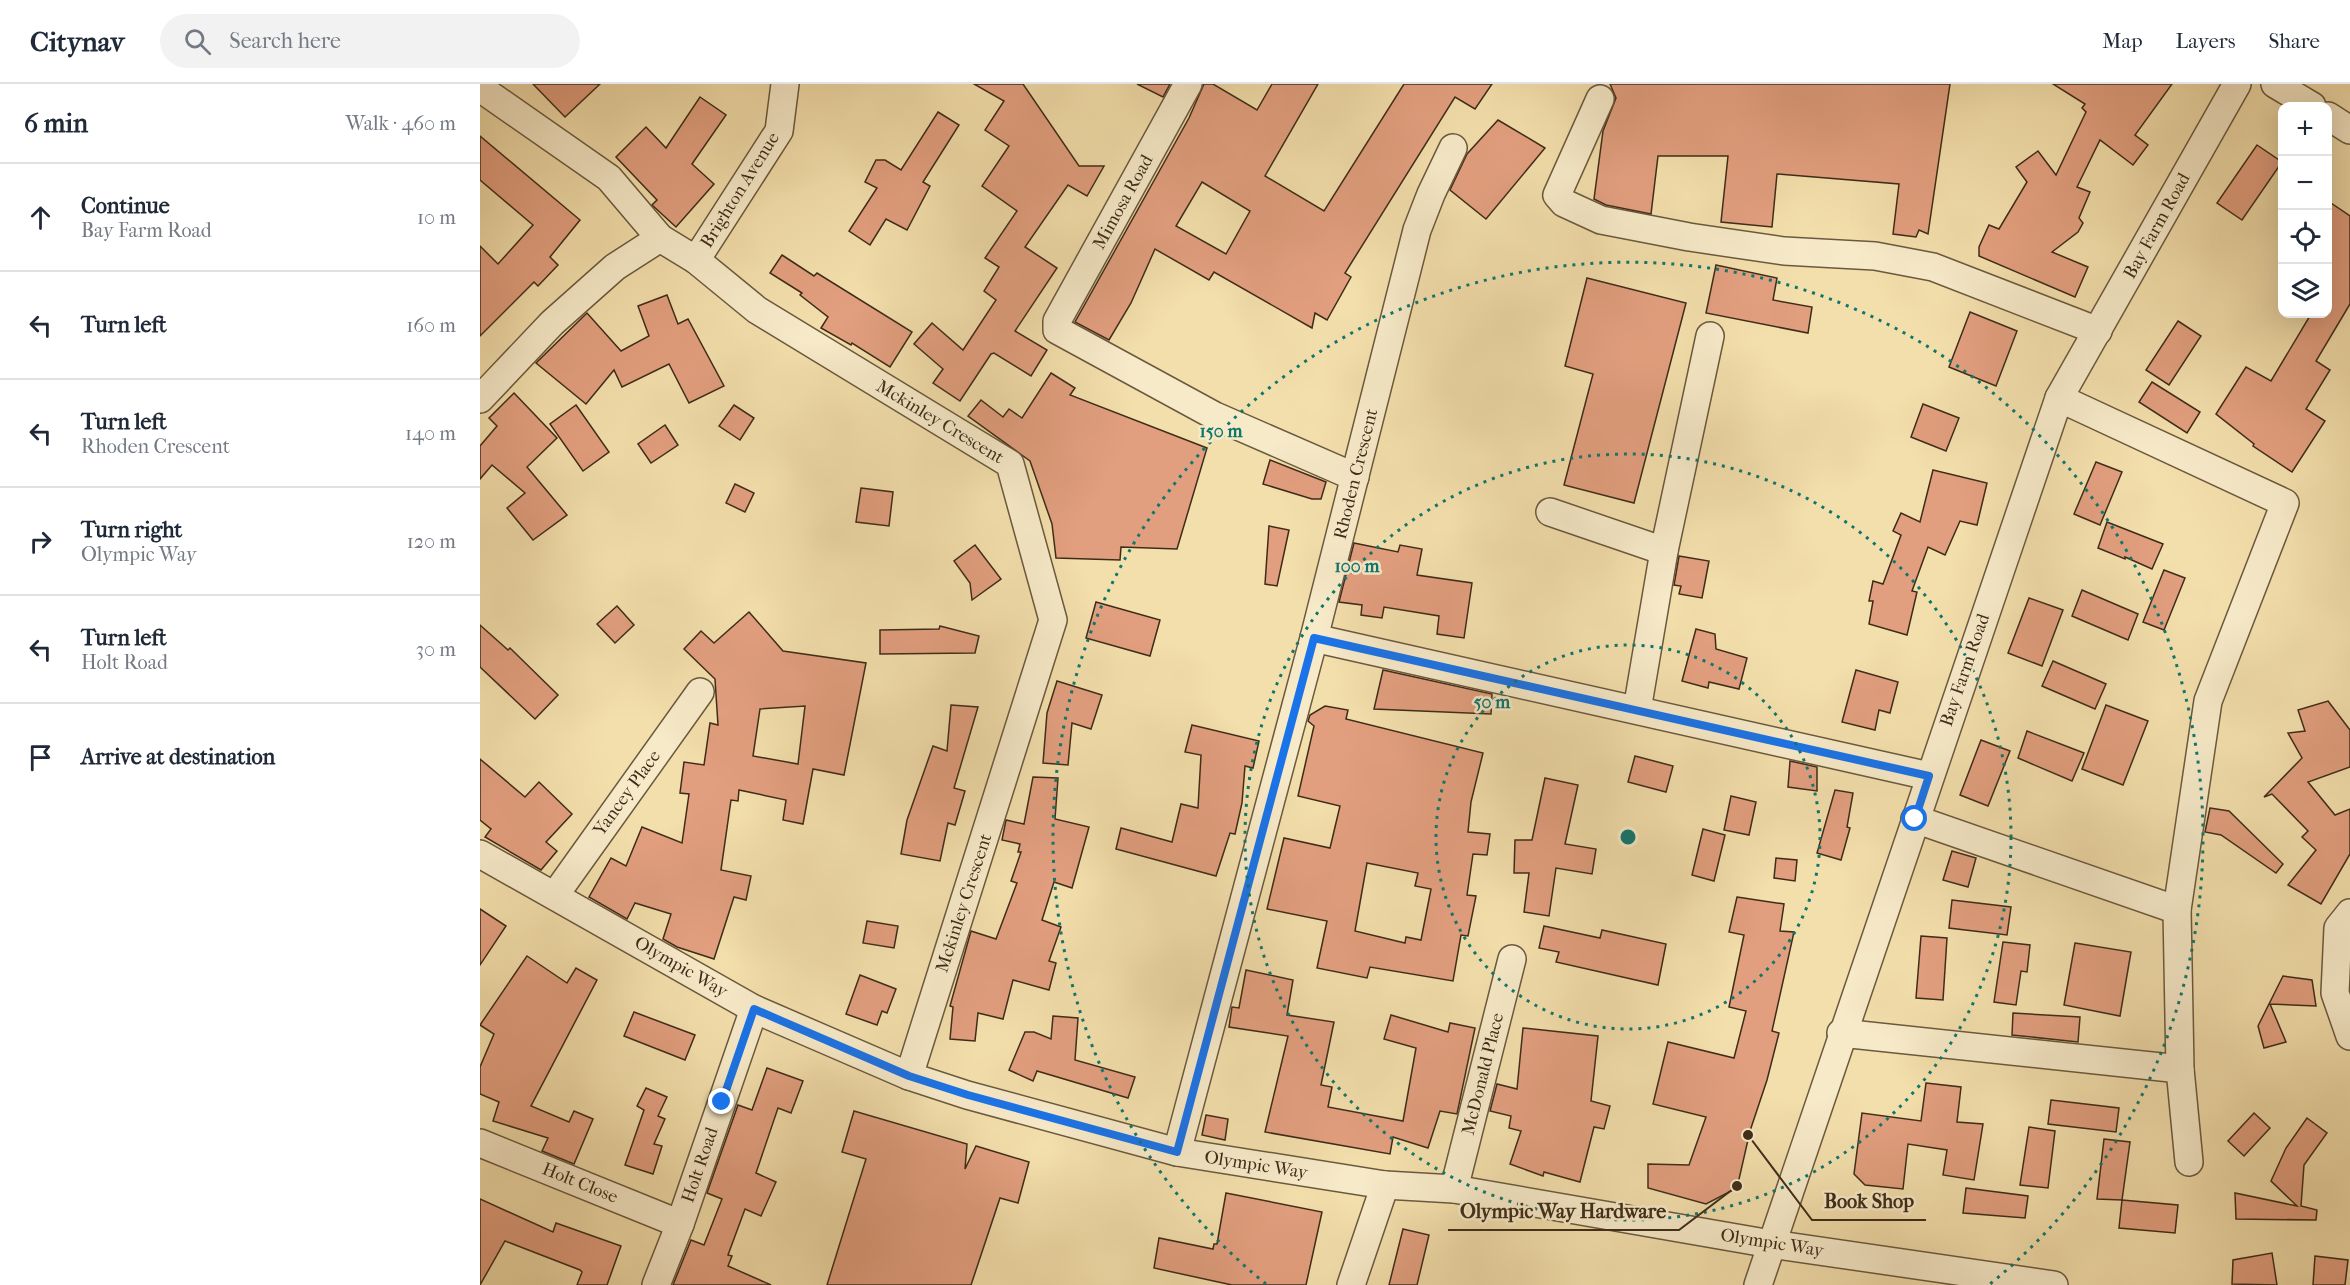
<!DOCTYPE html>
<meta charset="utf-8">
<style>
:root{--surface:#fff;--page:#f2f2f3;--text:#1f2937;--muted:#747a83;--line:#e0e1e3}
body{margin:0;font-family:"IM FELL French Canon",serif;background:var(--page);color:var(--text)}
.controls{position:absolute;right:18px;top:18px;display:grid;overflow:hidden;border-radius:12px;box-shadow:0 6px 24px #0002}
.controls button{width:54px;height:54px;display:grid;place-items:center;padding:0;border:0;border-bottom:2px solid var(--line);background:var(--surface);color:var(--text);font:30px sans-serif}
.stop{position:absolute;width:18px;height:18px;margin:-14px;border:4px solid #1a73e8;border-radius:50%;background:#fff}
.stop.end{background:#1a73e8;border-color:#fff;box-shadow:0 2px 6px #0008}
.list{margin:0;padding:0;list-style:none}
h2{display:flex;justify-content:space-between;align-items:center;height:78px;margin:0;padding:0 24px;font-size:26px}
h2 small{font-size:20px;font-weight:400;color:var(--muted)}
.list li{display:grid;grid-template-columns:39px 1fr auto;gap:18px;align-items:center;box-sizing:border-box;height:108px;padding:0 24px;border-top:2px solid var(--line)}
.list b{display:block;font-size:22px;white-space:nowrap}
.list p{margin:0;font-size:20px;white-space:nowrap;color:var(--muted)}
.list em{font-size:20px;font-style:normal;color:var(--muted)}
.icon{flex:none;width:33px;height:33px;fill:none;stroke:currentColor;stroke-width:2;stroke-linecap:round;stroke-linejoin:round}
.map{position:relative;flex:none;width:1870px;height:1201px;overflow:hidden}
header{display:flex;align-items:center;gap:36px;box-sizing:border-box;height:84px;padding:0 30px;background:var(--surface);border-bottom:2px solid var(--line)}
header strong{font-size:28px}
nav{display:flex;gap:33px;margin-inline-start:auto;font-size:21px}
.search{width:420px;height:54px;background:var(--page);display:flex;align-items:center;gap:15px;box-sizing:border-box;padding:0 21px;border-radius:33px;color:var(--muted);font-size:22px}
main{display:flex}
aside{flex:1;background:var(--surface)}
.map>svg:first-child{display:block}
</style>
<header>
<strong>Citynav</strong>
<div class="search"><svg class="icon" aria-label="search" viewBox="0 0 24 24"><circle cx="10" cy="10" r="6"/><path d="M15 15l6 6"/></svg>Search here</div>
<nav><a>Map</a><a>Layers</a><a>Share</a></nav>
</header>
<main>
<aside>
<h2>6 min<small>Walk · 460 m</small></h2>
<ul class="list">
<li><svg class="icon" aria-label="ahead" viewBox="0 0 24 24"><path d="M12 20V5M6 11l6-6 6 6"/></svg><div><b>Continue</b><p>Bay Farm Road</p></div><em>10 m</em></li>
<li><svg class="icon" aria-label="left" viewBox="0 0 24 24"><path d="M17 20v-9H6M10 6l-5 5 5 5"/></svg><div><b>Turn left</b></div><em>160 m</em></li>
<li><svg class="icon" aria-label="left" viewBox="0 0 24 24"><path d="M17 20v-9H6M10 6l-5 5 5 5"/></svg><div><b>Turn left</b><p>Rhoden Crescent</p></div><em>140 m</em></li>
<li><svg class="icon" aria-label="right" viewBox="0 0 24 24"><path d="M7 20v-9h11M14 6l5 5-5 5"/></svg><div><b>Turn right</b><p>Olympic Way</p></div><em>120 m</em></li>
<li><svg class="icon" aria-label="left" viewBox="0 0 24 24"><path d="M17 20v-9H6M10 6l-5 5 5 5"/></svg><div><b>Turn left</b><p>Holt Road</p></div><em>30 m</em></li>
<li><svg class="icon" aria-label="arrive" viewBox="0 0 24 24"><path d="M6 21V4h12l-3 4 3 4H6"/></svg><div><b>Arrive at destination</b></div></li>
</ul>
</aside>
<div class="map">
<svg width="1870" height="1201" viewBox="0 0 1870 1201">
<rect width="100%" height="100%" fill="#f3dfac"/>
<filter id="stains"><feTurbulence type="fractalNoise" baseFrequency=".00333" numOctaves="4"/><feColorMatrix values="0 0 0 0 .2 0 0 0 0 .09 0 0 0 0 .02 0 0 0 .5 -.17"/></filter>
<radialGradient id="worn" r=".72"><stop offset=".6" stop-color="#630" stop-opacity="0"/><stop offset="1" stop-color="#630" stop-opacity=".3"/></radialGradient>
<g fill="#e29f7f" stroke="#3e2c19" stroke-width="1.5" fill-rule="evenodd">
<path d="M53 0H120L85 33Z"/>
<path d="M494 0H543L599 82H624L607 112 588 101 545 163 577 184 535 247 567 266 551 292 514 269 511 270 480 317 453 299 463 285 434 260 452 239 483 266 516 216 504 207 519 183 505 174 537 127 502 102 529 62 505 46 524 17Z"/>
<path d="M657 0H690L683 13Z"/>
<path d="M724 0H733L777 26 792 0H838L785 92 844 127 924 0H1012L995 25 975 13 865 189 871 193 847 236 835 229 832 244 734 188 729 196 675 165 651 219 629 256 595 238 709 34ZM722 98 770 127 746 170 696 142Z"/>
<path d="M1130 0H1470L1448 150 1439 146 1436 153 1413 150 1419 100 1297 90 1292 143 1241 138 1248 72H1178L1171 130 1126 121 1114 115 1123 47 1136 14Z"/>
<path d="M1573 0H1692L1655 51 1668 61 1653 81 1620 56 1597 103 1610 108 1599 134 1603 139 1598 148 1572 168 1608 183 1595 213 1499 172V163L1509 141 1519 145 1547 98 1536 83 1558 67 1576 91 1606 28 1602 24 1605 20Z"/>
<path d="M220 13 246 31 212 80 234 100 196 143 172 121 177 116 136 73 166 43 186 64Z"/>
<path d="M458 28 479 41 443 98 450 102 427 146 406 135 390 161 369 147 397 104 385 98 396 76H405L421 86Z"/>
<path d="M1018 36 1065 64 1006 135 970 106 987 70Z"/>
<path d="M0 52 100 136 70 173 78 181 58 202 54 198 0 252V162L18 180 53 141 0 96Z"/>
<path d="M1777 61 1802 78 1762 136 1737 119Z"/>
<path d="M1848 117 1870 132V220L1836 277 1850 286 1826 325 1845 337 1812 388 1773 362 1774 360 1736 330 1766 283 1791 297 1831 230H1848Z"/>
<path d="M302 171 334 192 337 189 432 248 410 283 372 259 371 261 341 244 348 233 320 211 322 209 290 189Z"/>
<path d="M1236 181 1297 194 1293 216 1332 223 1328 249 1226 229Z"/>
<path d="M1107 194 1206 219 1154 419 1084 401 1113 290 1085 282Z"/>
<path d="M187 211 198 240 208 235 244 302 209 319 189 280 142 303 134 286 106 320 56 279 107 229 141 267 169 252 158 222Z"/>
<path d="M1490 228 1537 247 1516 302 1469 283Z"/>
<path d="M1698 237 1721 252 1689 301 1666 286Z"/>
<path d="M571 289 595 304 590 311 727 364 697 465 641 463 640 476 576 474 572 440 550 377 488 332 501 316 523 333 529 325 542 334Z"/>
<path d="M1672 298 1720 328 1707 349 1659 318Z"/>
<path d="M34 309 77 354 47 383 87 431 53 456 27 424 45 409 12 381 0 395V362L17 342 9 334Z"/>
<path d="M1443 320 1479 334 1466 367 1431 353Z"/>
<path d="M96 321 129 368 103 387 70 340Z"/>
<path d="M254 321 274 334 260 356 239 342Z"/>
<path d="M185 341 198 361 171 379 158 360Z"/>
<path d="M790 376 846 398 841 415H832L783 400Z"/>
<path d="M1616 378 1642 388 1620 441 1594 430Z"/>
<path d="M1453 386 1507 399 1497 441 1480 437 1465 471 1448 463 1432 507 1437 508 1427 551 1389 540 1393 517H1389L1393 497 1403 500 1421 451 1413 447 1421 429 1440 438Z"/>
<path d="M255 400 274 409 265 428 246 419Z"/>
<path d="M381 404 413 408 409 442 376 438Z"/>
<path d="M1627 438 1683 460 1672 485 1645 473V475L1618 464Z"/>
<path d="M789 442 809 446 797 502 785 500Z"/>
<path d="M874 459 918 468 920 461 942 465 937 491 992 499 984 554 957 550 959 532 904 523 902 534 881 531 882 521 859 518Z"/>
<path d="M495 461 521 495 492 516 490 499 474 477Z"/>
<path d="M1199 472 1229 477 1222 514 1199 510 1201 502 1194 501Z"/>
<path d="M1684 486 1705 494 1684 546 1663 538Z"/>
<path d="M1602 506 1658 530 1648 556 1592 532Z"/>
<path d="M1549 514 1583 526 1562 582 1528 569Z"/>
<path d="M616 518 680 536 670 572 606 554Z"/>
<path d="M137 522 154 541 135 559 117 540Z"/>
<path d="M269 528 303 567 386 579 364 691 333 685 323 740 303 736 306 716 259 706 258 717 251 716 241 786 271 792 266 816 254 813 234 875 197 863 183 855 191 830 155 819 147 835 109 813 131 774 146 782 162 743 202 759 209 710 200 709 204 678 224 681 230 639 238 641 235 595 204 565 221 547 234 559ZM325 622 318 680 273 672 280 625Z"/>
<path d="M0 541 28 566 30 564 78 611 55 635 0 583Z"/>
<path d="M460 542 499 552 495 569 400 570V546L459 545Z"/>
<path d="M1216 545 1235 550 1236 565 1267 574 1259 605 1229 598 1228 604 1202 597Z"/>
<path d="M1573 577 1626 600 1615 625 1562 602Z"/>
<path d="M903 586 1012 610 1011 630 894 625Z"/>
<path d="M1376 586 1418 598 1410 629 1399 626 1395 646 1362 638Z"/>
<path d="M577 597 622 611 611 645 592 639 588 681 563 679 567 629Z"/>
<path d="M1848 617 1870 646V683L1828 698 1855 731 1870 725V770L1841 820 1808 801 1836 766 1822 753 1828 747 1792 710 1784 713 1822 674 1808 649 1825 647 1818 626Z"/>
<path d="M471 621 498 623 474 704 485 707 475 741 468 739 460 777 421 770 427 736 453 662 467 667Z"/>
<path d="M1626 621 1668 637 1643 701 1602 685Z"/>
<path d="M845 622 868 626 866 635 1003 669 991 718 988 748 1010 750 1007 771 993 770 987 811 996 812 988 852 981 851 973 897 890 883 887 894 837 884 847 837 787 825 804 754 850 764 860 722 818 712 834 642 828 637 830 631ZM887 779 938 789 935 802 951 805 941 856 926 853 925 859 875 847Z"/>
<path d="M712 641 779 657 773 684 765 682 762 719 755 750 750 749 736 792 636 765 641 744 692 758 701 720 718 724 721 671 705 668Z"/>
<path d="M1547 647 1604 669 1592 697 1538 674Z"/>
<path d="M1501 656 1530 667 1508 722 1480 711Z"/>
<path d="M1155 672 1193 682 1186 708 1148 698Z"/>
<path d="M0 675 45 713 59 698 92 730 66 758 77 767 61 786 5 753 11 745 0 736Z"/>
<path d="M1310 677 1337 683V707L1308 703Z"/>
<path d="M553 693 578 694 575 735 609 743 592 804 574 798 562 836 581 843 569 877 576 879 569 906 533 896 523 935 498 929 495 957 470 955 473 923 470 922 491 847 516 855 537 799 531 797 541 768H538L540 760 522 756 526 736 544 740Z"/>
<path d="M1065 694 1098 701 1085 760 1116 765 1112 790 1076 784 1069 832 1044 828 1049 789H1034L1035 756H1052Z"/>
<path d="M1355 706 1373 709 1367 743 1370 744 1361 776 1337 769Z"/>
<path d="M1251 712 1276 718 1269 751 1244 746Z"/>
<path d="M1730 724 1749 727 1803 780 1796 789 1741 751 1725 748Z"/>
<path d="M1223 745 1245 751 1234 797 1212 791Z"/>
<path d="M1472 767 1496 774 1488 803 1463 796Z"/>
<path d="M1296 774 1317 776 1315 797 1294 794Z"/>
<path d="M1257 813 1304 820 1300 847 1314 848 1292 947 1299 949 1287 996 1270 1047 1257 1104 1226 1120 1168 1104V1080L1209 1081 1226 1033 1173 1020 1188 958 1254 974 1266 927 1249 923 1264 851 1249 848Z"/>
<path d="M1472 816 1531 823 1527 851 1469 844Z"/>
<path d="M0 825 26 842 0 881Z"/>
<path d="M387 837 418 842 414 864 383 859Z"/>
<path d="M1064 842 1120 854 1122 846 1186 860 1178 901 1076 878 1079 868 1059 864Z"/>
<path d="M1441 852 1467 854 1463 916 1436 914Z"/>
<path d="M1523 858 1550 861 1547 888 1541 887 1536 921 1514 918Z"/>
<path d="M1595 859 1651 868 1640 932 1584 921Z"/>
<path d="M47 872 87 899 96 884 117 896 51 1022 89 1038 94 1027 113 1035 94 1080 62 1067 68 1054 13 1037 19 1018 0 1010V983L14 950 0 941Z"/>
<path d="M766 886 813 896 807 931 854 938 841 1001 852 1003 848 1023 923 1037 936 964 904 955 911 931 968 948 970 939 995 944 977 1030 960 1027 948 1064 913 1053 910 1070 785 1048 808 952 749 943 752 923 759 924Z"/>
<path d="M380 891 416 905 407 929 402 927 397 941 366 930Z"/>
<path d="M1803 892 1832 896 1836 922 1790 920 1806 958 1784 964 1778 942Z"/>
<path d="M154 928 215 951 205 976 144 952Z"/>
<path d="M1533 929 1600 933 1598 958 1532 951Z"/>
<path d="M573 932 598 934 595 976 655 993 648 1014 557 987 553 997 529 986 545 948H554L571 955Z"/>
<path d="M1043 944 1118 952 1111 1017 1130 1022 1124 1045 1114 1043 1100 1098 1064 1088 1063 1092 1030 1080 1041 1047 1029 1044 1031 1032 1010 1027 1017 1000 1037 1005Z"/>
<path d="M287 984 323 997 311 1029 298 1024 276 1089 296 1098 281 1132 265 1125 248 1171 252 1172 248 1182 291 1201H193L211 1156 224 1161 242 1115 227 1109 258 1021 272 1026Z"/>
<path d="M1446 999 1481 1003 1477 1038 1503 1040 1494 1096 1463 1091 1467 1066 1428 1060 1423 1105 1385 1101 1374 1090 1382 1029 1441 1037Z"/>
<path d="M166 1004 187 1013 178 1032 185 1035 174 1060 182 1062 173 1090 145 1081 164 1026 157 1022Z"/>
<path d="M1571 1016 1639 1024 1636 1048 1568 1040Z"/>
<path d="M374 1027 487 1060 485 1085 496 1062 549 1078 538 1119 520 1114 491 1201H347L386 1075 362 1068Z"/>
<path d="M1774 1029 1790 1044 1764 1072 1748 1057Z"/>
<path d="M726 1031 748 1035 745 1056 722 1051Z"/>
<path d="M1827 1034 1847 1049 1824 1081 1821 1122 1837 1126 1836 1136 1756 1135 1755 1109 1817 1122 1791 1097 1806 1064Z"/>
<path d="M1549 1043 1575 1047 1568 1104 1540 1101Z"/>
<path d="M1624 1055 1650 1058 1642 1116 1617 1115Z"/>
<path d="M1486 1104 1548 1112 1545 1134 1483 1129Z"/>
<path d="M746 1109 842 1128 826 1201H752L674 1184 679 1154 733 1165 734 1160H737Z"/>
<path d="M0 1115 73 1148 76 1139 141 1162 127 1201H97L102 1188 100 1186 25 1157 0 1201Z"/>
<path d="M1642 1116 1698 1121 1695 1149 1639 1144Z"/>
<path d="M923 1145 949 1151 937 1201H909Z"/>
<path d="M1792 1169 1797 1201 1752 1200 1753 1176Z"/>
<path d="M1835 1172 1868 1176 1865 1201H1833Z"/>
</g>
<g fill="none" stroke-linecap="round" stroke-linejoin="round">
<defs>
<g id="minor">
<path d="M708 0 577 237V246L735 332 875 393"/>
<path d="M1795 0 1832 22"/>
<path d="M0 4 129 94 180 154"/>
<path d="M1120 15 1077 111 1084 119 1121 136 1209 153 1304 167 1395 172 1453 183 1618 247"/>
<path d="M1848 32 1870 46"/>
<path d="M216 176 299 47 305 0"/>
<path d="M1579 314 1805 419 1728 617 1697 826 1700 985 1709 1078"/>
<path d="M0 315 72 239 135 183 180 154 216 176 277 226 530 380 573 536 429 992"/>
<path d="M1070 428 1184 467"/>
<path d="M834 554 1449 692"/>
<path d="M1157 626 1184 467 1230 252"/>
<path d="M1435 735 1697 826"/>
<path d="M0 770 274 925 429 992 487 1011 697 1068 905 1101 974 1105 1291 1160 1574 1201"/>
<path d="M75 811 220 608"/>
<path d="M1870 829 1858 844 1855 909 1870 952"/>
<path d="M1361 949 1700 985"/>
<path d="M0 1059 200 1140"/>
<path d="M697 1068 834 554 937 146 951 110 973 64"/>
<path d="M974 1105 1032 875"/>
<path d="M176 1201 200 1140 274 925"/>
<path d="M871 1201 905 1101"/>
<path d="M1278 1201 1579 314 1757 0"/>
</g>
</defs>
<use href="#minor" stroke="#6b593e" stroke-width="30"/>
<use href="#minor" stroke="#f7eac9" stroke-width="27"/>
</g>
<g fill="none" stroke-linecap="round" stroke-linejoin="round">
<path stroke="#1a73e8" stroke-width="8" d="M242 1018 274 925 429 992 488 1011 697 1068 834 554 1449 692 1435 735"/>
</g>
<g fill="none" stroke="#0f766e" stroke-width="3" stroke-dasharray="3 6">
<circle cx="1148" cy="753" r="192"/>
<circle cx="1148" cy="753" r="383"/>
<path d="M786 1200A575 575 0 1 1 1510 1200"/>
</g>
<g text-anchor="middle" dominant-baseline="central" stroke-width="5" stroke-linejoin="round" paint-order="stroke">
<g font-size="18" fill="#3e2c19" stroke="#f7eac9">
<text transform="translate(260 106) rotate(-58)">Brighton Avenue</text>
<text transform="translate(643 118) rotate(-61)">Mimosa Road</text>
<text transform="translate(1677 142) rotate(-61)">Bay Farm Road</text>
<text transform="translate(460 338) rotate(31)">Mckinley Crescent</text>
<text transform="translate(876 390) rotate(-76)">Rhoden Crescent</text>
<text transform="translate(1485 586) rotate(-71)">Bay Farm Road</text>
<text transform="translate(147 709) rotate(-54)">Yancey Place</text>
<text transform="translate(484 819) rotate(-72)">Mckinley Crescent</text>
<text transform="translate(201 883) rotate(30)">Olympic Way</text>
<text transform="translate(1003 990) rotate(-76)">McDonald Place</text>
<text transform="translate(220 1081) rotate(-71)">Holt Road</text>
<text transform="translate(776 1081) rotate(9)">Olympic Way</text>
<text transform="translate(100 1099) rotate(22)">Holt Close</text>
<text transform="translate(1292 1159) rotate(9)">Olympic Way</text>
</g>
</g>
<circle cx="1148" cy="753" r="9" fill="#0f766e" stroke="#f7eac9" stroke-width="3"/>
<g font-size="18" text-anchor="middle" font-weight="bold" fill="#0f766e" stroke="#f7eac9" stroke-width="5" stroke-linejoin="round" paint-order="stroke">
<text x="741" y="353">150 m</text>
<text x="877" y="488">100 m</text>
<text x="1012" y="624">50 m</text>
</g>
<path fill="none" stroke="#3e2c19" stroke-width="2" d="M1268 1051L1332 1136H1446M1257 1102L1199 1146H968"/>
<g fill="#3e2c19" stroke="#f7eac9" stroke-width="2">
<circle cx="1268" cy="1051" r="6"/>
<circle cx="1257" cy="1102" r="6"/>
</g>
<g font-size="20" text-anchor="middle" font-weight="bold" fill="#3e2c19" stroke="#f7eac9" stroke-width="5" stroke-linejoin="round" paint-order="stroke">
<text x="1389" y="1124">Book Shop</text>
<text x="1083" y="1134">Olympic Way Hardware</text>
</g>
<rect width="100%" height="100%" filter="url(#stains)"/>
<rect width="100%" height="100%" fill="url(#worn)"/>
</svg>
<div class="controls">
<button>+</button>
<button>−</button>
<button><svg class="icon" aria-label="locate" viewBox="0 0 24 24"><circle cx="12" cy="12" r="6"/><path d="M12 2v4M12 18v4M2 12h4M18 12h4"/></svg></button>
<button><svg class="icon" aria-label="layers" viewBox="0 0 24 24"><path d="M12 4l9 5-9 5-9-5zM3 14l9 5 9-5"/></svg></button>
</div>
<div class="stop" style="left:1435px;top:735px"></div>
<div class="stop end" style="left:242px;top:1018px"></div>
</div>
</main>
